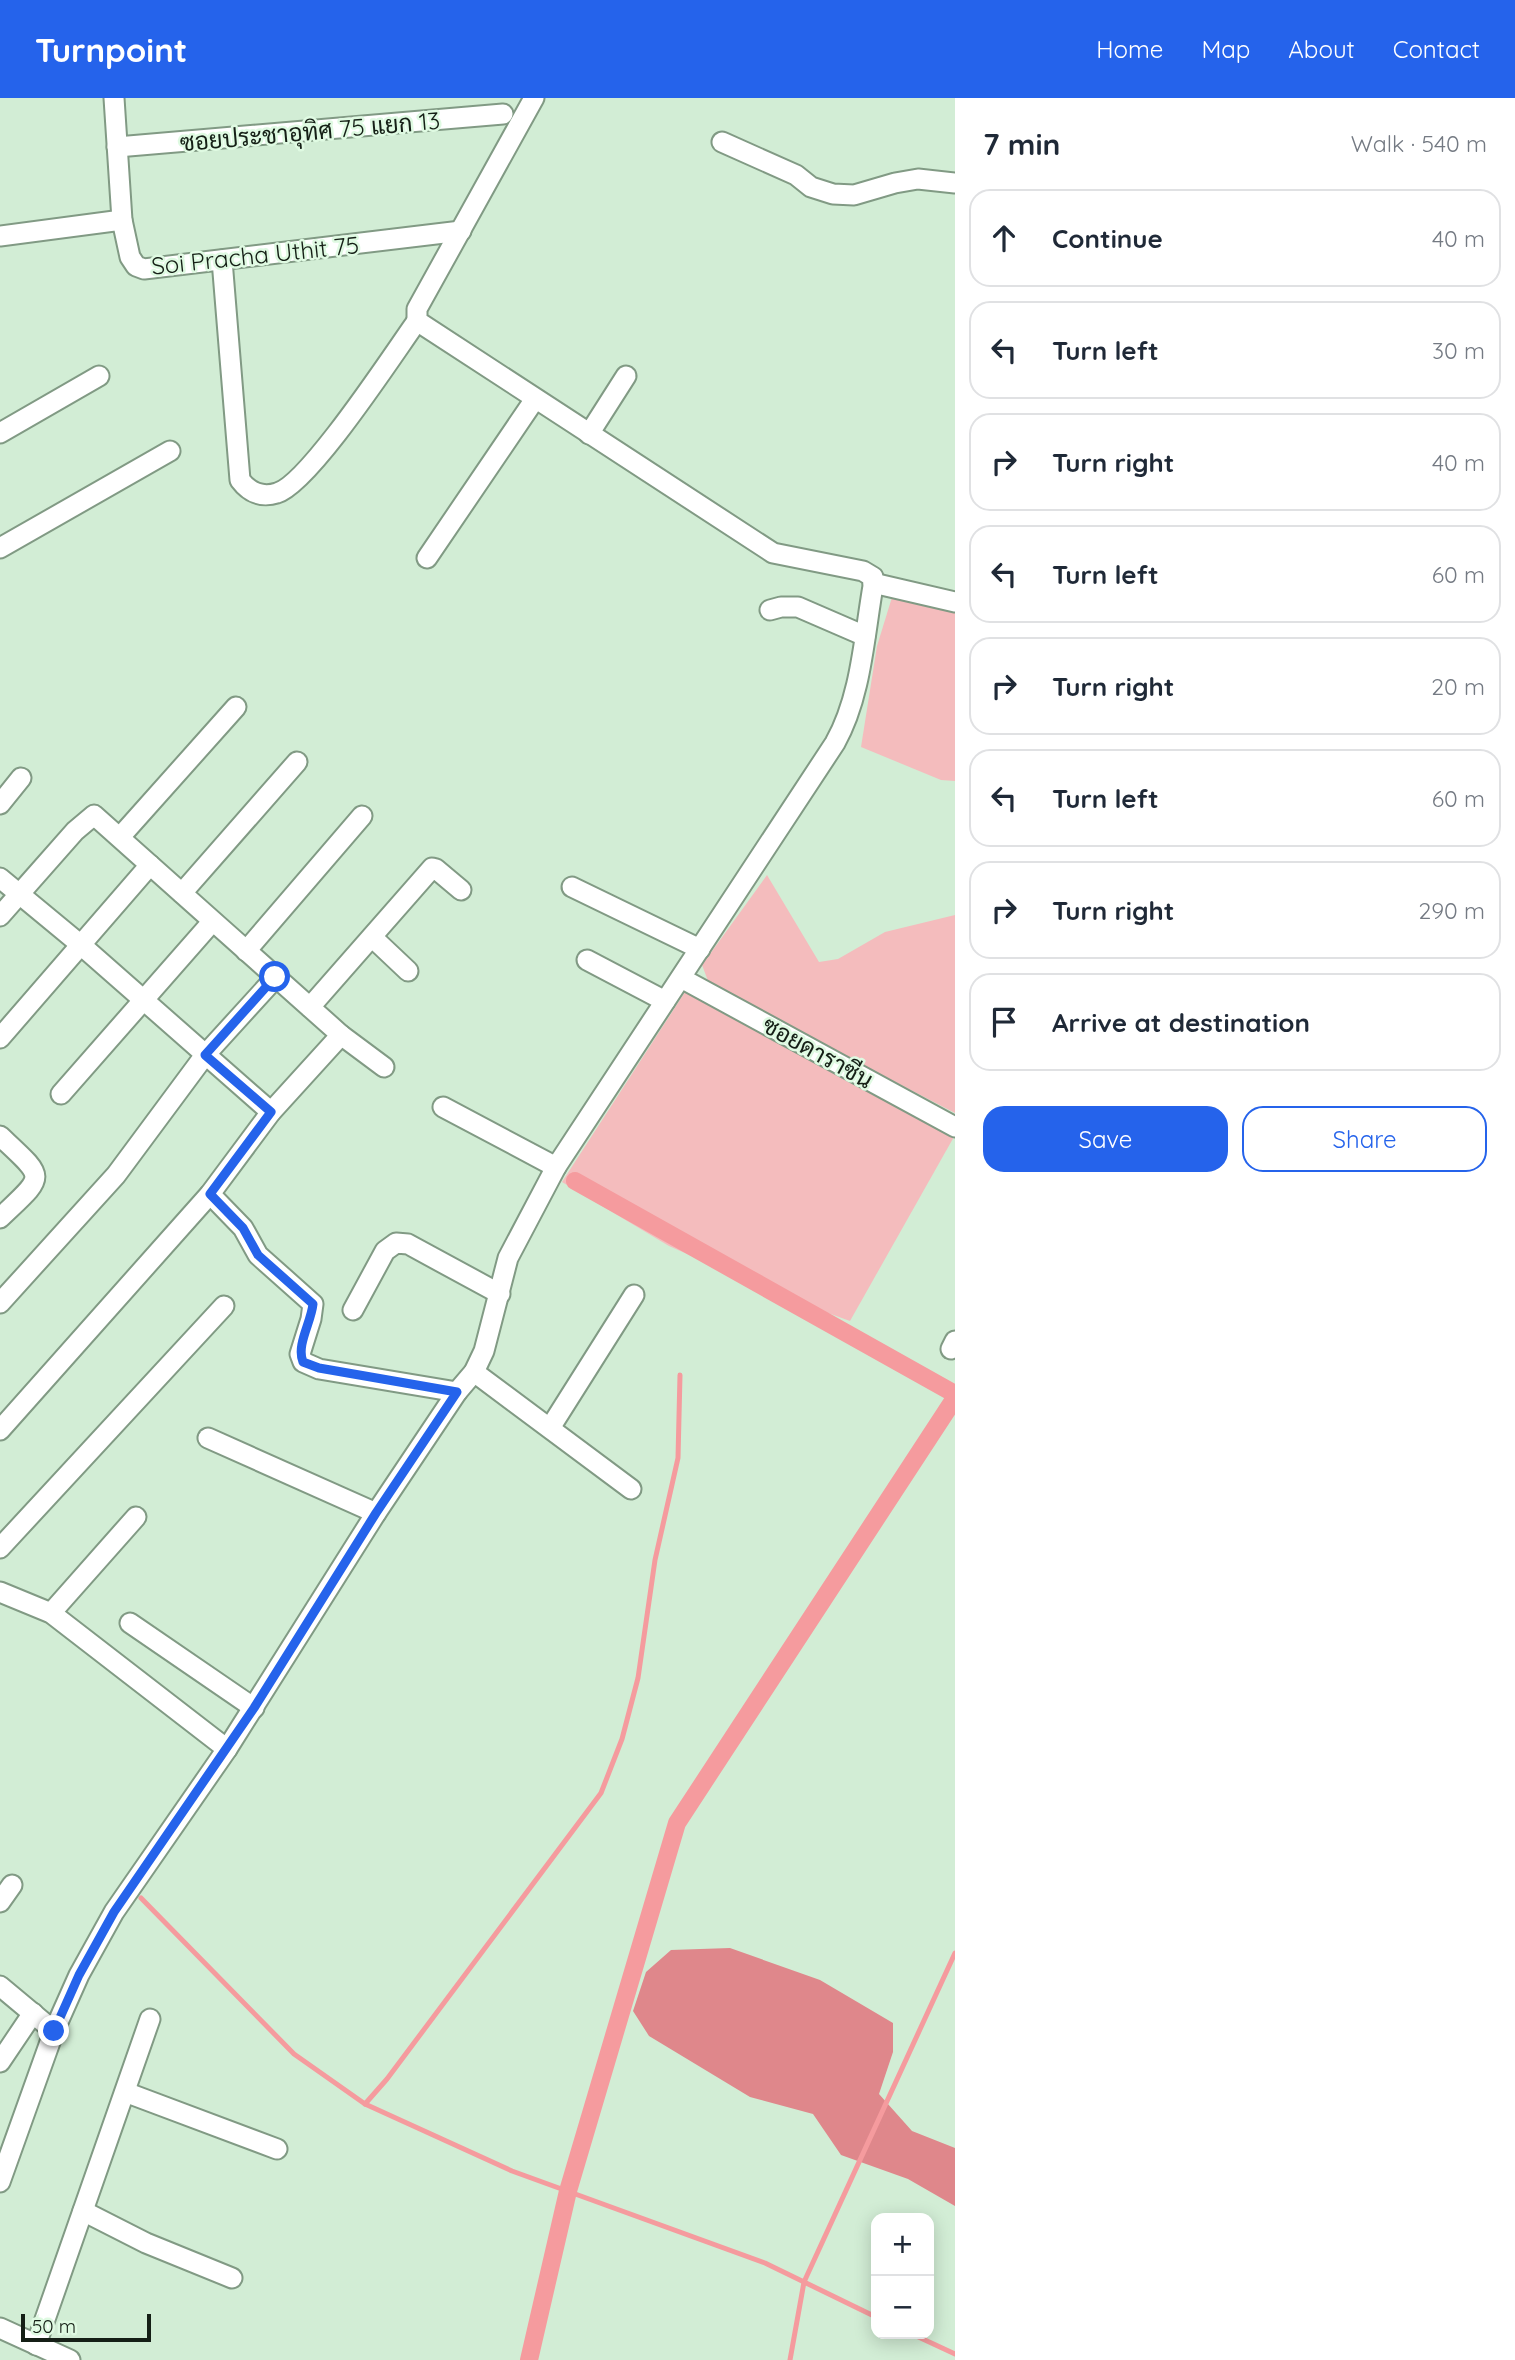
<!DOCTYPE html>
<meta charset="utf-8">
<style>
:root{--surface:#fff;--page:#f2f2f3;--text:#1f2937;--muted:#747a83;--line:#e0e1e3;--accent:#2563eb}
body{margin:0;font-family:Quicksand,Sarabun,sans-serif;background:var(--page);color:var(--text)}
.controls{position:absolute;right:21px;bottom:21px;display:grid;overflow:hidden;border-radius:14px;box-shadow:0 4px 18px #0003}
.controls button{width:63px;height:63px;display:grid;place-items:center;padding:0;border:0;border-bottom:2px solid var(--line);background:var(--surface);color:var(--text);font:35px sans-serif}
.scale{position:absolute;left:21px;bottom:18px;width:130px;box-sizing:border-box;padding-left:7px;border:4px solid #151f16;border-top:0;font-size:19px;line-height:24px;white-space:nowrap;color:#151f16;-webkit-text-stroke:5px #dffae2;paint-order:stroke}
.stop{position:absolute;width:21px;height:21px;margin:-16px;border:5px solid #2563eb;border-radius:50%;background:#fff}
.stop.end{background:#2563eb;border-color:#fff;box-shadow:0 2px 7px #0008}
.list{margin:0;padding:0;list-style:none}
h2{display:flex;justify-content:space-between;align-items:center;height:91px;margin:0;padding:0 28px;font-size:30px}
h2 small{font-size:23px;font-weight:400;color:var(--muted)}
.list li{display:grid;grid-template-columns:46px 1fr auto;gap:21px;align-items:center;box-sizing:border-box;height:98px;margin:0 14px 14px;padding:0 14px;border:2px solid var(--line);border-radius:21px}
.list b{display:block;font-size:26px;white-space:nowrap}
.list em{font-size:23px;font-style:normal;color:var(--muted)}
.actions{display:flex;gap:14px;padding:21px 28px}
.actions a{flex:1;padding:16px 0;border:2px solid var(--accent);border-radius:21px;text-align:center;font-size:24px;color:var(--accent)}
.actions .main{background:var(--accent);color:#fff}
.icon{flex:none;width:38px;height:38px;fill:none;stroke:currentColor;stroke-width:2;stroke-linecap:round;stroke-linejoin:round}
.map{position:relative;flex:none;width:955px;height:2262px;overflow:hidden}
header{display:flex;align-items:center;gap:42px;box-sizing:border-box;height:98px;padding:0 35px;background:var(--accent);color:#fff}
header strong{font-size:33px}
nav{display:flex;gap:38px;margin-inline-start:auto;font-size:24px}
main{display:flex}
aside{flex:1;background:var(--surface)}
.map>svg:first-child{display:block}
</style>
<header>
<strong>Turnpoint</strong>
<nav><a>Home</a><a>Map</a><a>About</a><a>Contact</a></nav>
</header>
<main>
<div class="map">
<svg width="955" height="2262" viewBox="0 0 955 2262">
<rect width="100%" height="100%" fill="#d2edd5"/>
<g fill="#f4bcbd">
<path d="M893 496 955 510V683L941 682 861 649 877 548Z"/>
<path d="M767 777 819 864 838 861 885 834 955 817V1015L710 888 702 867Z"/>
<path d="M685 894 955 1037 850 1223 787 1200 669 1148 562 1084Z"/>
</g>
<path fill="#df878b" d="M730 1850 820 1882 893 1925V1954L879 1996 912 2033 955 2050V2108L908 2081 841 2057 813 2016 750 1999 649 1938 633 1913 646 1874 671 1852Z"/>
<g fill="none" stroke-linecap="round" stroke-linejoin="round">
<g stroke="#f59b9e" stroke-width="5">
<path d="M141 1800 294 1956 365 2006 512 2073 765 2165 876 2219"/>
<path d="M365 2006 387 1981 601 1695 622 1641 638 1580 655 1462 678 1360 680 1277"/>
<path d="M912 2236 955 2256"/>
<path d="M790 2262 804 2184 955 1855"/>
</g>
<g stroke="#f59b9e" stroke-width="18">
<path d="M575 1083 955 1296"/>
<path d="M529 2262 568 2093 677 1725 955 1300"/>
</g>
<defs>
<g id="minor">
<path d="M114 0 122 122 130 159 136 168 144 171 461 133"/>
<path d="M722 44 796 77 811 89 833 96 854 97 895 85 918 81 955 85"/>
<path d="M117 49 503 16"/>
<path d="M0 138 122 122"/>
<path d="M222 162 240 382C249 394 261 400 277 395 309 386 394 255 417 223"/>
<path d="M0 335 99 278"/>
<path d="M589 336 626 278"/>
<path d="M0 450 170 353"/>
<path d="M427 460 535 301"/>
<path d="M873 485 955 504"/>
<path d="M770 512 781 509H798L865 538"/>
<path d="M0 706 21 680"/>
<path d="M120 739 236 609"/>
<path d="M0 780 81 847 271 1014"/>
<path d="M572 789 700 851"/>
<path d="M182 795 297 664"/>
<path d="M0 818 75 733 94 717 341 937 271 1014 210 1096 0 1332"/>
<path d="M372 839 408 873"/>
<path d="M246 853 362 718"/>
<path d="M587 862 665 903"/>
<path d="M681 880 955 1029"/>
<path d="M310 909 432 770 436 771 461 792"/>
<path d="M341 937 384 969"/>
<path d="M0 940 150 767"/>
<path d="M61 996 212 824"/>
<path d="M443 1009 556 1069"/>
<path d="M0 1038C47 1082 46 1076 0 1120"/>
<path d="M210 1096 243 1130 258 1157 313 1206 311 1221 300 1256 303 1264 319 1271 457 1294"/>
<path d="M0 1205 116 1077 205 957 276 879"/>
<path d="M353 1212 385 1153 396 1145 408 1146 500 1196"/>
<path d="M951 1251 955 1243"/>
<path d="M474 1274 631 1391"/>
<path d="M550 1330 634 1197"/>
<path d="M208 1340 376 1415"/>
<path d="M0 1450 224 1208"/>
<path d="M0 1494 51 1515 227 1651"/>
<path d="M51 1515 136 1419"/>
<path d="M130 1525 254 1610"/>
<path d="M0 1804 12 1787"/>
<path d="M0 1888 54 1933"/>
<path d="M0 1964 33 1915"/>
<path d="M125 1994 277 2051"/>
<path d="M0 2084 54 1933 79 1877 114 1814 227 1651 376 1415 457 1294 474 1274 484 1253 508 1160 556 1069 835 645C861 599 864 540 873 488V479L863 473 773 455 417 223V211L534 0"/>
<path d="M83 2113 146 2145 232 2180"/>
<path d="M0 2230 70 2262"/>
<path d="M36 2247 150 1921"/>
</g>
</defs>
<use href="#minor" stroke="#819a84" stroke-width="23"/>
<use href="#minor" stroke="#fff" stroke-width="19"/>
</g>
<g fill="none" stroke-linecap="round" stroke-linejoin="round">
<path stroke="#2563eb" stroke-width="9" d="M54 1933 79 1877 114 1814 254 1610 376 1415 457 1294 319 1270 303 1264C296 1247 311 1225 313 1206L258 1157 243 1130 210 1096 271 1014 205 957 275 879"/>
</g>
<g text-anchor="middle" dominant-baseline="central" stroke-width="5" stroke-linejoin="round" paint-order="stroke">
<g font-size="24" fill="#151f16" stroke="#dffae2">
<text transform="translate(310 33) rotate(-5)">ซอยประชาอุทิศ 75 แยก 13</text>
<text transform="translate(255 157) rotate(-6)">Soi Pracha Uthit 75</text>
<text transform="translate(818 954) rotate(29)">ซอยดาราซีน</text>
</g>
</g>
</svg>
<div class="controls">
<button>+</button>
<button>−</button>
</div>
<div class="scale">50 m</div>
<div class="stop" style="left:275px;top:879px"></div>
<div class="stop end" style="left:54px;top:1933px"></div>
</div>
<aside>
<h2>7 min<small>Walk · 540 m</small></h2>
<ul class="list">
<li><svg class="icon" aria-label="ahead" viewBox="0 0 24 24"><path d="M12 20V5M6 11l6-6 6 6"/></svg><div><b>Continue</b></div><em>40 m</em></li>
<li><svg class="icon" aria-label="left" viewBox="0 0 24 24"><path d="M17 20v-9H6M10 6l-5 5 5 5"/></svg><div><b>Turn left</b></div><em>30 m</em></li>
<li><svg class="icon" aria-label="right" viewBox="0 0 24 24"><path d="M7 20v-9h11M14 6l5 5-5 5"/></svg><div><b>Turn right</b></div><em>40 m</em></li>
<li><svg class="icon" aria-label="left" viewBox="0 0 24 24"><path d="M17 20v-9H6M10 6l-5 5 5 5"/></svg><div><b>Turn left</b></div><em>60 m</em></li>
<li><svg class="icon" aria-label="right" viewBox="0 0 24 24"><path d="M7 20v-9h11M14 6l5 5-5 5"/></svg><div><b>Turn right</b></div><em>20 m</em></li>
<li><svg class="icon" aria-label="left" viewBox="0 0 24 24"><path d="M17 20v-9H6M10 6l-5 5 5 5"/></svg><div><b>Turn left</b></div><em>60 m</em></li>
<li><svg class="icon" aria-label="right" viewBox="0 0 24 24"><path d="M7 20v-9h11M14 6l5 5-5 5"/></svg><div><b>Turn right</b></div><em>290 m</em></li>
<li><svg class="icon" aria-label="arrive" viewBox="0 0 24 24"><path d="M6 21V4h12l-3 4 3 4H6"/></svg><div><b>Arrive at destination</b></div></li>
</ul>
<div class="actions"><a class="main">Save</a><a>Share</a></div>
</aside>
</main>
